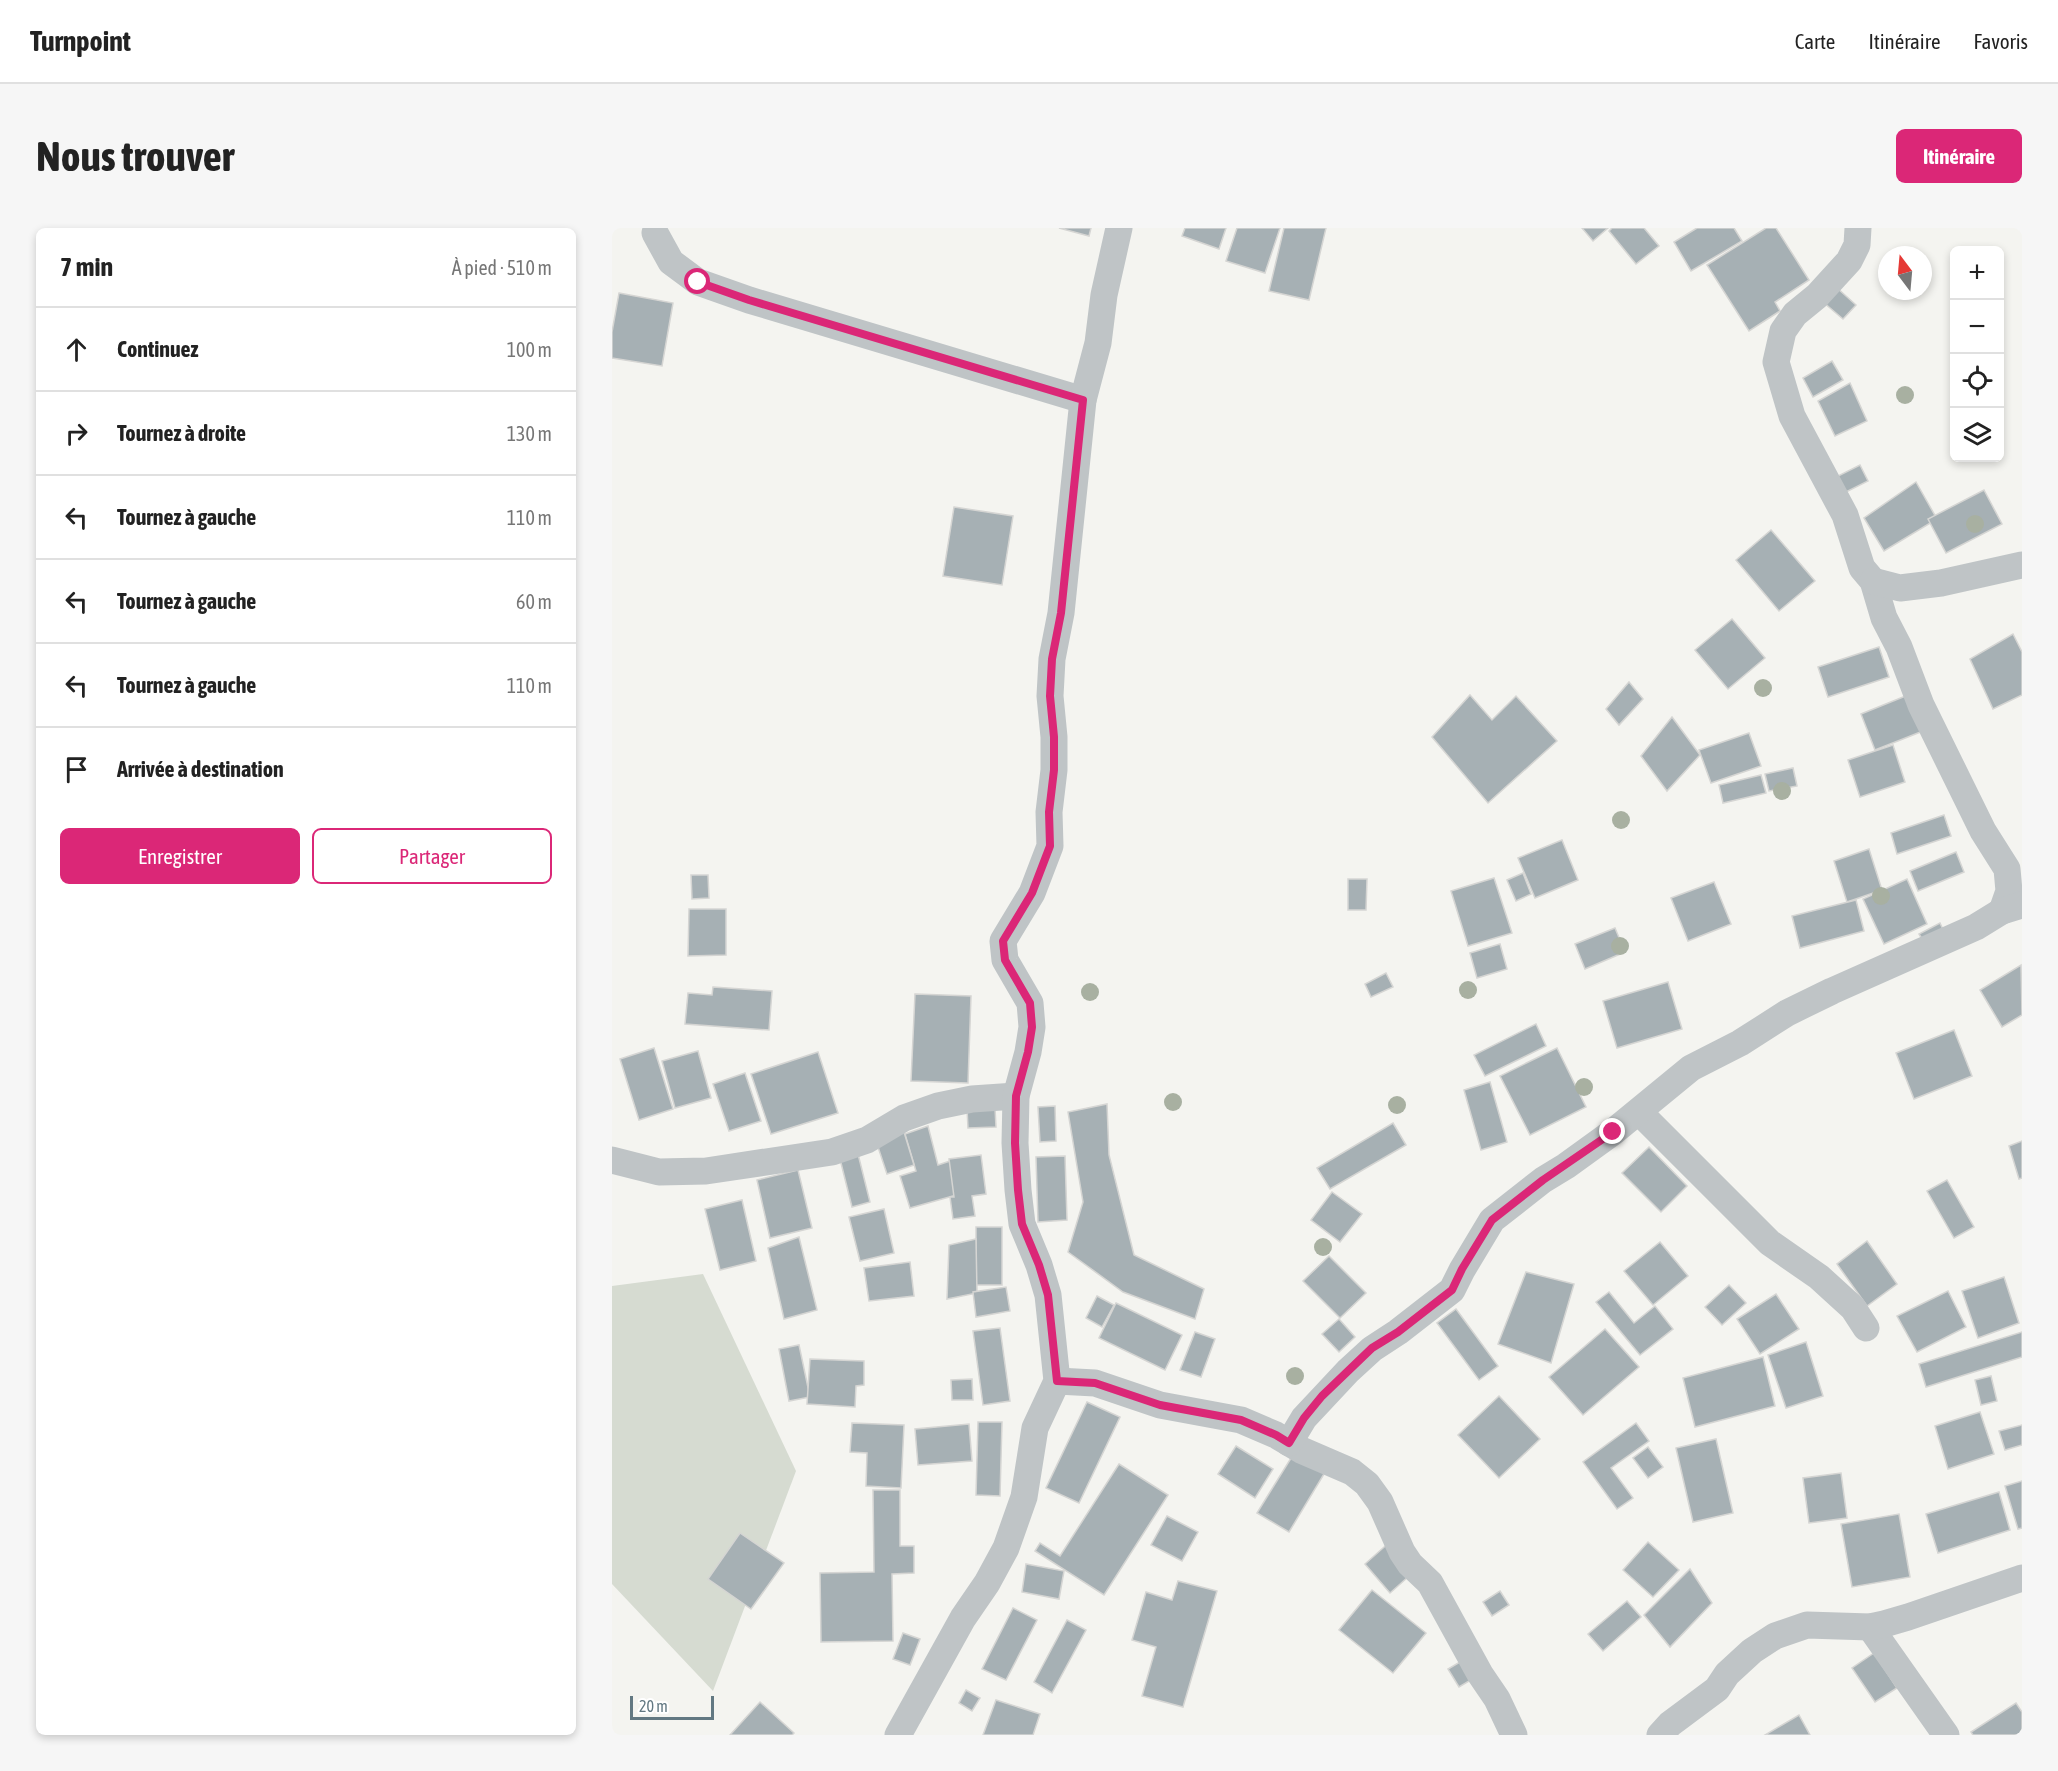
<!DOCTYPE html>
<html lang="fr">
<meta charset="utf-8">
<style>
:root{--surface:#fff;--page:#f6f6f6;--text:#222;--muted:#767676;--line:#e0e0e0;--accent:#db2777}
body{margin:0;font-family:"Asap Condensed",sans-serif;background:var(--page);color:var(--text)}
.controls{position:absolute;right:18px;top:18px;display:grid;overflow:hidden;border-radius:9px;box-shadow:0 3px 9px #0003}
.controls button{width:54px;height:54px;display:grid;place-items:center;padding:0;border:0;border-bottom:2px solid var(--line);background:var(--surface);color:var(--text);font:30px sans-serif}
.compass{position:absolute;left:1266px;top:18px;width:54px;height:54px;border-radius:50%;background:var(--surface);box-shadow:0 3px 9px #0003;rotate:344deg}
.scale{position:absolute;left:18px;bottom:15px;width:84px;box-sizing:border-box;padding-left:6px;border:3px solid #627882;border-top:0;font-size:16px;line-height:21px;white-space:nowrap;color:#627882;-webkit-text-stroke:4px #fff;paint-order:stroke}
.stop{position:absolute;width:18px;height:18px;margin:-14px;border:4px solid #db2777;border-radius:50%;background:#fff}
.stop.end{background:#db2777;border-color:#fff;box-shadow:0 2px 6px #0008}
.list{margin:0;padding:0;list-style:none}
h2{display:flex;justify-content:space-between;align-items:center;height:78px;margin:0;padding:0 24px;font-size:26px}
h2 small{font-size:20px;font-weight:400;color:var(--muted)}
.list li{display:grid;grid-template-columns:39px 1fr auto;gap:18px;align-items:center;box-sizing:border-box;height:84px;padding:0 24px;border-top:2px solid var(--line)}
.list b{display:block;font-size:22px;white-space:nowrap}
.list em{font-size:20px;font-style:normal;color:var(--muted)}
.actions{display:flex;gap:12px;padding:18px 24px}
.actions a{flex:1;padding:14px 0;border:2px solid var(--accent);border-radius:9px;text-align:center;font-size:21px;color:var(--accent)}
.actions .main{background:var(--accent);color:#fff}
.icon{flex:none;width:33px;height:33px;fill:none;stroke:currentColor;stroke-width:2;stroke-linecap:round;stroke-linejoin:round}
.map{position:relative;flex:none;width:1410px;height:1507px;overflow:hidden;border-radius:9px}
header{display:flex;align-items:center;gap:36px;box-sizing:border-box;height:84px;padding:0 30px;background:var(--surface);border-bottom:2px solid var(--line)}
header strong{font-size:28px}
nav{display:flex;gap:33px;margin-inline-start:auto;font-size:21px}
.intro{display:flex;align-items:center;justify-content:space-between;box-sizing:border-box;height:144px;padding:0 36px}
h1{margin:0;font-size:42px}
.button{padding:15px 27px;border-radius:9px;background:var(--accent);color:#fff;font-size:21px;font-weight:700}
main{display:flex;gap:36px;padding:0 36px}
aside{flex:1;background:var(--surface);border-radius:9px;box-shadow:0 3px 9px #0003}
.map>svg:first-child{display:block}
</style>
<header>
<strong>Turnpoint</strong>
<nav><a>Carte</a><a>Itinéraire</a><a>Favoris</a></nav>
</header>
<div class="intro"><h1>Nous trouver</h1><a class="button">Itinéraire</a></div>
<main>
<aside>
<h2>7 min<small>À pied · 510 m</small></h2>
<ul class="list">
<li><svg class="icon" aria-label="ahead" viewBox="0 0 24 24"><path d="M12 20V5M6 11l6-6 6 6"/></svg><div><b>Continuez</b></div><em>100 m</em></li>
<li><svg class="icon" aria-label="right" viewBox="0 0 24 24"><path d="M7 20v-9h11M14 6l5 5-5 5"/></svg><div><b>Tournez à droite</b></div><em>130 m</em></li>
<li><svg class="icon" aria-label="left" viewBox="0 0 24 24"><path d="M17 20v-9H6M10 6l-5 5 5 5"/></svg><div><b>Tournez à gauche</b></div><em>110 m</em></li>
<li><svg class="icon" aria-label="left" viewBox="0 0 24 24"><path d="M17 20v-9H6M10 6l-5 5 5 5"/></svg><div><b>Tournez à gauche</b></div><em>60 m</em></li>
<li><svg class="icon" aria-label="left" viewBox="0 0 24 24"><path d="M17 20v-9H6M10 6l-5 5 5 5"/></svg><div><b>Tournez à gauche</b></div><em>110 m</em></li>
<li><svg class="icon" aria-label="arrive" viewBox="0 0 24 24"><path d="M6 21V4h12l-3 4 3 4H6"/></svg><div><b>Arrivée à destination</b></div></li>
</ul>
<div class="actions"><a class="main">Enregistrer</a><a>Partager</a></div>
</aside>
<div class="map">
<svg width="1410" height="1507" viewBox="0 0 1410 1507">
<rect width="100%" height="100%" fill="#f4f4f0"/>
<path fill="#d6dbd1" d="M91 1046 184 1243 101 1463 0 1356V1058Z"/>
<g fill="#a6b0b4" stroke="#d5d5d3" stroke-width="1.5">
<path d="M447 0H479L477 8Z"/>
<path d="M573 0H614L607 21 570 8Z"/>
<path d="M625 0H668L653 45 614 33Z"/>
<path d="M672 0H714L697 72 657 63Z"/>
<path d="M970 0H996L981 13Z"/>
<path d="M1000 0H1032L1047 18 1024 36 997 3Z"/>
<path d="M1085 0H1122L1130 13 1079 43 1062 14Z"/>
<path d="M1154 0H1164L1197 52 1163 74 1168 83 1137 103 1095 37Z"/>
<path d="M1224 59 1244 77 1231 91 1211 74Z"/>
<path d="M7 65 61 75 50 138 0 130V104Z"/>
<path d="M1220 133 1231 152 1201 169 1191 150Z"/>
<path d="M1238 155 1255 193 1223 208 1206 173Z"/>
<path d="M1248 237 1256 253 1234 264 1226 248Z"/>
<path d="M1304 254 1325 291 1272 323 1252 290Z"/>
<path d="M1372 262 1390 296 1334 325 1316 291Z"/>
<path d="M342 279 401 288 390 357 331 348Z"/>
<path d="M1159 302 1203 353 1167 383 1124 332Z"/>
<path d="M1120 391 1153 430 1116 461 1083 422Z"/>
<path d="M1401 406 1410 424V467L1381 481 1358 431Z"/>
<path d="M1267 419 1277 449 1216 469 1206 439Z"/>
<path d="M1017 454 1031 471 1007 497 994 481Z"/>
<path d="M858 467 880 492 904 468 945 513 876 575 820 509Z"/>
<path d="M1296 467 1311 503 1263 522 1249 486Z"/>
<path d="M1060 489 1088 527 1055 563 1029 528Z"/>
<path d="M1137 505 1149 538 1099 555 1087 522Z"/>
<path d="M1281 517 1293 554 1248 569 1236 532Z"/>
<path d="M1181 540 1185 558 1157 563 1153 546Z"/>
<path d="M1149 547 1154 565 1111 575 1107 557Z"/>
<path d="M1332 587 1339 608 1285 626 1279 605Z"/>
<path d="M950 612 966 652 923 670 906 630Z"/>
<path d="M1257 621 1270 662 1235 674 1222 633Z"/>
<path d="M1344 624 1352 644 1306 663 1298 643Z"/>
<path d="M911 645 919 666 904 673 895 652Z"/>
<path d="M79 647H96L97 670 80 671Z"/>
<path d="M882 650 900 705 856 718 839 663Z"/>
<path d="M736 651H755L754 682H736Z"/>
<path d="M1295 651 1315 696 1272 716 1251 671Z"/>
<path d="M1102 654 1119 696 1076 713 1059 670Z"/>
<path d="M1244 672 1252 703 1188 720 1180 688Z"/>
<path d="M77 681H114V727L76 728Z"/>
<path d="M1328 695 1333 706 1313 716 1307 706Z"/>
<path d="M1003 700 1013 724 973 741 963 716Z"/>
<path d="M888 716 895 741 865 750 858 725Z"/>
<path d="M1409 737 1410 787 1390 799 1368 762Z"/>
<path d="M774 745 781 759 759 769 753 756Z"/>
<path d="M1056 754 1070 801 1005 820 991 773Z"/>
<path d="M101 759 160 763 157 802 73 796 76 765 100 767Z"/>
<path d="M303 766 359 768 356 855 299 853Z"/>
<path d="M924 796 934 818 873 848 862 827Z"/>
<path d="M1342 802 1360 848 1302 871 1284 825Z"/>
<path d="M42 820 61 881 27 892 8 831Z"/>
<path d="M945 820 974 879 918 907 888 848Z"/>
<path d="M86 823 99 870 63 880 50 833Z"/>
<path d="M206 824 226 885 159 906 139 846Z"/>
<path d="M133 845 149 893 117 903 101 856Z"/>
<path d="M878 854 895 914 869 922 852 862Z"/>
<path d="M495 876 497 927 522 1027 592 1061 583 1091 511 1064 456 1024 471 974 456 884Z"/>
<path d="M443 878 444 913 428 914 426 879Z"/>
<path d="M383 880 384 899 356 900 355 881Z"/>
<path d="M781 895 794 917 718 961 705 940Z"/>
<path d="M316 898 326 937 338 933 348 966 298 980 288 948 304 943 293 906Z"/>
<path d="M292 904 302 937 275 946 264 913Z"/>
<path d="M1410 913V950L1407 951 1397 918Z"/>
<path d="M1037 919 1075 958 1049 984 1010 945Z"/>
<path d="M246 926 258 974 240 979 228 931Z"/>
<path d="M369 927 374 966 360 968 363 988 341 991 338 969H342L337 931Z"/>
<path d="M453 928 455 992 426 994 424 929Z"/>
<path d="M186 942 200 1000 158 1010 145 952Z"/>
<path d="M1335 952 1362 999 1342 1010 1315 963Z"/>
<path d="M720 964 750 986 728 1014 699 992Z"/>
<path d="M130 972 144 1033 108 1042 93 981Z"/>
<path d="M272 981 282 1025 248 1033 237 989Z"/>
<rect x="364" y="999" width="26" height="58"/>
<path d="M187 1009 205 1082 172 1091 156 1020Z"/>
<path d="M364 1011 365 1065 335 1071 337 1017Z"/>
<path d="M1255 1013 1285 1056 1255 1078 1225 1036Z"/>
<path d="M1048 1014 1076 1048 1041 1077 1012 1043Z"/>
<path d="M717 1028 754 1065 728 1090 691 1053Z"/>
<path d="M298 1034 302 1068 257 1073 252 1040Z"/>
<path d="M914 1044 962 1056 939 1135 886 1116Z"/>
<path d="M1392 1049 1407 1095 1366 1110 1350 1063Z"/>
<path d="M1117 1057 1134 1075 1110 1097 1093 1079Z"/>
<path d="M394 1059 398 1083 364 1089 361 1064Z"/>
<path d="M1336 1063 1354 1099 1305 1124 1285 1088Z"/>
<path d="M997 1064 1022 1095 1043 1078 1061 1101 1028 1127 984 1074Z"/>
<path d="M1164 1066 1187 1101 1148 1126 1125 1091Z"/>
<path d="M485 1068 502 1077 490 1099 474 1090Z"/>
<path d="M504 1075 570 1107 553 1142 487 1110Z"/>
<path d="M844 1081 886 1138 867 1152 825 1095Z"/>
<path d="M727 1091 743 1109 727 1124 710 1106Z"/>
<path d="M388 1100 398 1173 371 1177 361 1103Z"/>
<path d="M993 1101 1027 1139 971 1187 937 1149Z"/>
<path d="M583 1104 603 1111 589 1149 568 1142Z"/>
<path d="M1410 1104V1129L1314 1159 1307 1136Z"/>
<path d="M1194 1114 1211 1168 1174 1180 1156 1127Z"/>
<path d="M187 1117 198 1169 177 1173 167 1121Z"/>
<path d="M1151 1129 1163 1178 1083 1199 1071 1150Z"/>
<path d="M198 1131 252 1133V1157L244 1158 243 1179 195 1176Z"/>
<path d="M1379 1148 1385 1173 1369 1177 1363 1152Z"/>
<path d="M360 1151 361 1172H340L339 1152Z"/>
<path d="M887 1168 928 1211 887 1250 846 1207Z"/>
<path d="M475 1174 508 1189 467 1275 434 1260Z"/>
<path d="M1368 1184 1382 1226 1336 1241 1323 1198Z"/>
<path d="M366 1194H390L388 1268 364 1267Z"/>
<path d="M240 1195 292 1197 289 1260 254 1258 255 1225 238 1224Z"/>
<path d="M1024 1195 1037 1213 999 1240 1021 1270 1005 1281 971 1234Z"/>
<path d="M357 1196 360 1233 306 1237 303 1201Z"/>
<path d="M1410 1197V1217L1393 1222 1387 1203Z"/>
<path d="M1104 1211 1121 1285 1081 1294 1064 1220Z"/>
<path d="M624 1218 661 1241 643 1270 606 1246Z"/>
<path d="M1036 1219 1051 1239 1036 1250 1021 1230Z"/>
<path d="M684 1222 715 1241 677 1304 645 1285Z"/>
<path d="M507 1236 556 1267 492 1367 423 1323 428 1315 448 1328Z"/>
<path d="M1229 1245 1235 1290 1197 1295 1191 1250Z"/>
<path d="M1410 1253V1300L1406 1301 1393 1258Z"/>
<path d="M261 1262H288V1318H302V1345L280 1346 281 1413 209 1414 208 1345 262 1344Z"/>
<path d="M1387 1264 1398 1302 1326 1325 1314 1286Z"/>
<path d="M1287 1286 1298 1349 1240 1359 1229 1296Z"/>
<path d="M555 1288 586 1304 570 1333 539 1317Z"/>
<path d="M128 1305 172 1335 139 1381 96 1351Z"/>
<path d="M780 1312 805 1341 778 1365 753 1336Z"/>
<path d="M1036 1314 1067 1342 1041 1369 1011 1342Z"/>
<path d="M414 1336 452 1343 447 1371 410 1364Z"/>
<path d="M1078 1341 1100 1375 1058 1419 1032 1387Z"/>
<path d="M566 1353 605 1363 571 1479 530 1468 544 1419 520 1412 534 1364 560 1372Z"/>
<path d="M760 1362 814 1405 781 1445 727 1402Z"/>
<path d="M888 1363 897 1377 880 1388 871 1374Z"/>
<path d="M1015 1373 1029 1389 991 1423 976 1406Z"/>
<path d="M401 1380 425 1392 394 1452 370 1441Z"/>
<path d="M455 1392 474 1402 440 1465 422 1454Z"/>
<path d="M291 1405 308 1411 298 1437 281 1431Z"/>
<path d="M1262 1425 1285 1460 1263 1474 1240 1440Z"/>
<path d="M858 1428 869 1446 847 1459 836 1441Z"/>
<path d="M354 1462 368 1470 360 1483 347 1475Z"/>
<path d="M384 1472 428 1486 421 1507H371Z"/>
<path d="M148 1474 182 1505 180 1507H118Z"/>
<path d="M1404 1475 1410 1484V1507H1361L1359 1504Z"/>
<path d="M1187 1487 1198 1507H1153Z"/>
</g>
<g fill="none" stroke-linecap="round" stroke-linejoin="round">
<g stroke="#bfc4c6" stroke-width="27">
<path d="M1246 0 1245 17 1237 33 1205 68 1183 86 1171 103 1164 134 1180 188 1233 287 1250 340 1261 353 1272 390 1287 419 1309 477 1371 603 1395 641 1397 663 1390 683"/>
<path d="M43 5 59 34 86 54 137 72 471 172"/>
<path d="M1261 353 1288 360 1329 355 1410 337"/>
<path d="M1027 884 1158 1015 1207 1049 1241 1080 1254 1100"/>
<path d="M0 932 47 944 94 943 220 924 255 912 292 890 326 878 360 871 404 868"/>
<path d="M445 1153 483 1155 548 1177 629 1192 664 1207 689 1222 740 1244 755 1256 768 1274 790 1324 798 1336 818 1355 868 1446 885 1471 902 1507"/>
<path d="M677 1215 692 1190 736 1143 760 1121 786 1104 840 1062 850 1042 880 992 931 952 954 938 1001 904 1079 840 1128 815 1175 785 1220 763 1364 699 1390 683 1410 677"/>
<path d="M1258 1399 1334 1507"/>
<path d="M286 1507 351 1390 375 1355 394 1320 412 1269 423 1200 445 1153 436 1067 427 1037 410 996 406 962 403 915 404 868 416 824 420 799 418 775 393 732 391 713 420 665 438 618 437 584 442 542V509L438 468 440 431 449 385 471 172 486 115 492 67 507 0"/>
<path d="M1048 1507 1058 1496 1105 1461 1115 1446 1140 1423 1163 1408 1195 1397 1258 1399 1272 1396 1296 1389 1410 1350"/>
</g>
</g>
<g fill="#a8b0a1">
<circle cx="1293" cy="167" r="9"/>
<circle cx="1363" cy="296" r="9"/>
<circle cx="1151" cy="460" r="9"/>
<circle cx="1170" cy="563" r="9"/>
<circle cx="1009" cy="592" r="9"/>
<circle cx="1269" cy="668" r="9"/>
<circle cx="1008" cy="718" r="9"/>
<circle cx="856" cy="762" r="9"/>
<circle cx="478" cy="764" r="9"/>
<circle cx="972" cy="859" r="9"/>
<circle cx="561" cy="874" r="9"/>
<circle cx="785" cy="877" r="9"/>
<circle cx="711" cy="1019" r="9"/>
<circle cx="683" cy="1148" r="9"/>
</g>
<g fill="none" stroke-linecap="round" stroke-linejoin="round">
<path stroke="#db2777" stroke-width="8" d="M86 54 137 72 471 172 449 385 440 431 438 468 442 509V542L437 584 438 618 420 665 391 713 393 732 418 775 420 799 416 824 404 868 403 915 406 962 410 996 427 1037 436 1067 445 1153 483 1155 548 1177 629 1192 664 1207 677 1215 692 1190 710 1168 760 1120 786 1104 840 1062 850 1041 880 992 931 952 1001 904"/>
</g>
</svg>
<div class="controls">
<button>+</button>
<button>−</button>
<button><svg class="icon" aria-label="locate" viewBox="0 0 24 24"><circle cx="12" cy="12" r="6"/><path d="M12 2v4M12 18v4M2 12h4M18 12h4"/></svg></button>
<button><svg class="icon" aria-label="layers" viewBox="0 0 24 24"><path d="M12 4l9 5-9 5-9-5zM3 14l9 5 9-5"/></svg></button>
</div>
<svg class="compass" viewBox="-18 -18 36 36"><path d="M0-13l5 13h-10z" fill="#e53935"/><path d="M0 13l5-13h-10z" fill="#767676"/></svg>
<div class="scale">20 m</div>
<div class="stop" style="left:86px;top:54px"></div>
<div class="stop end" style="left:1001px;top:904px"></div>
</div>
</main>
